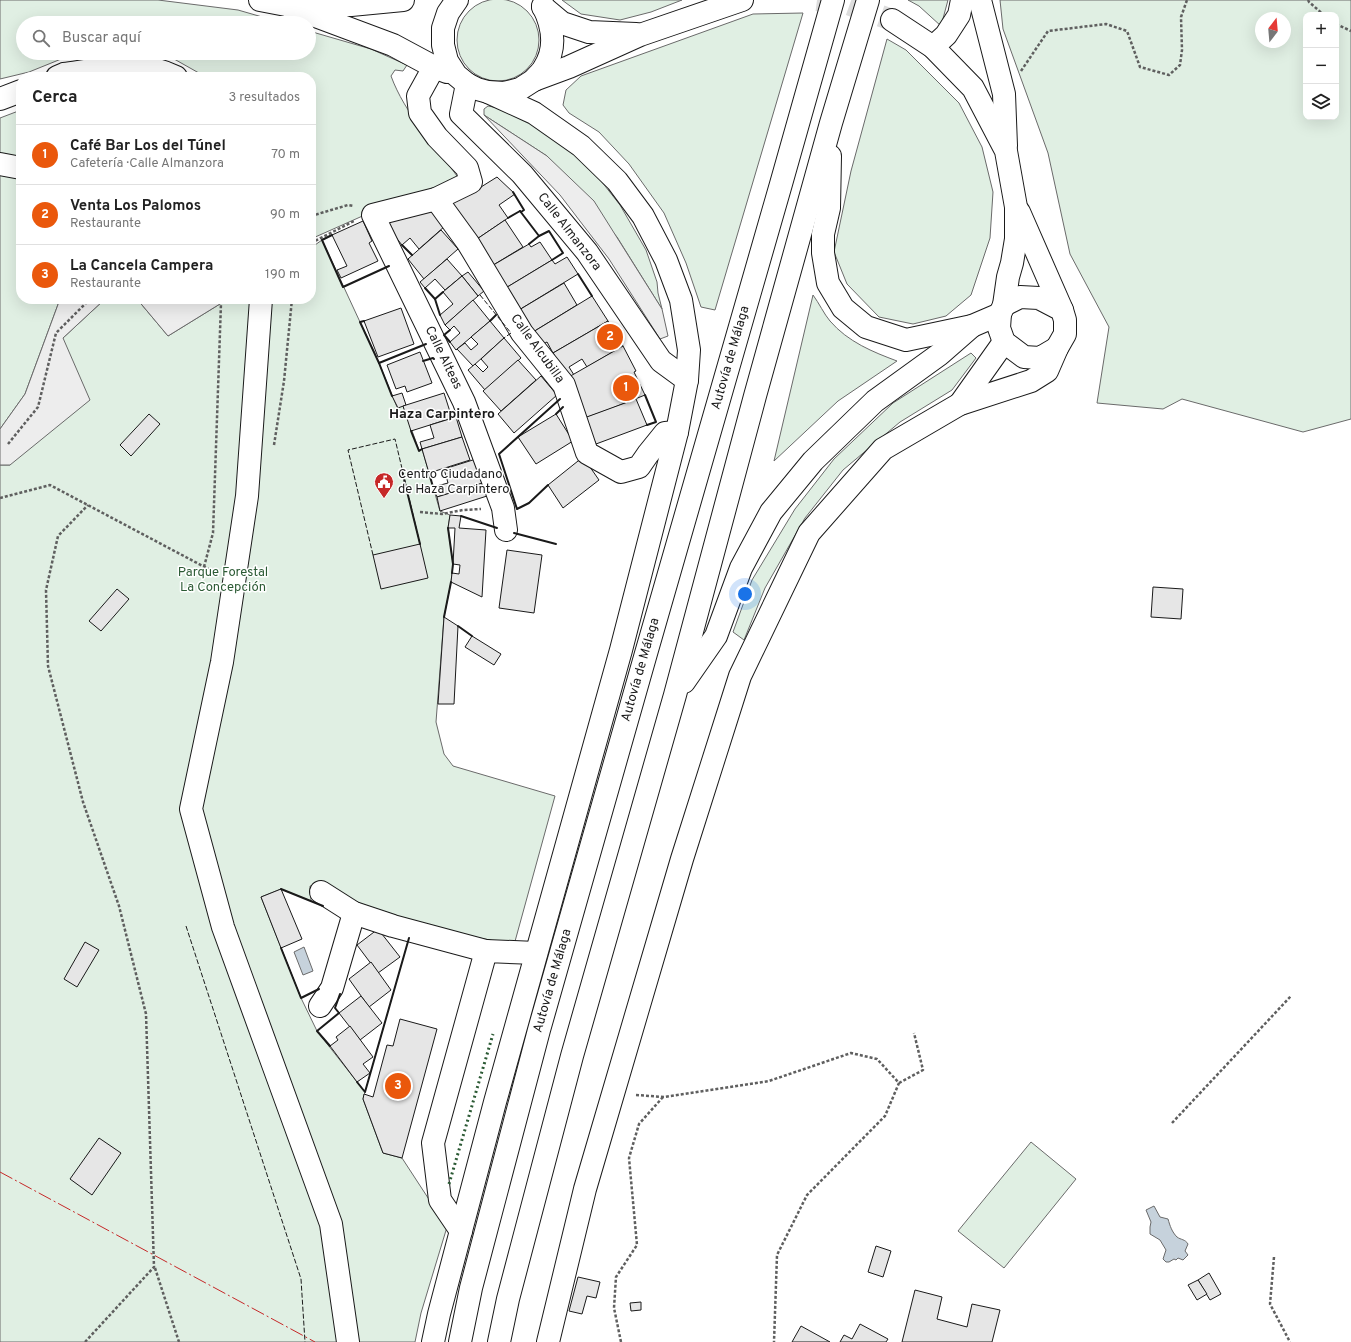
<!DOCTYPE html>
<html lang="es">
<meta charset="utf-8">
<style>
:root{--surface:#fff;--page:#f6f6f6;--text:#222;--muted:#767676;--line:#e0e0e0;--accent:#ea580c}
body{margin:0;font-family:Overpass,sans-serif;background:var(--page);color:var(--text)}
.controls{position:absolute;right:12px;top:12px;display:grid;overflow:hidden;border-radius:8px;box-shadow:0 4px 16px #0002}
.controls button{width:36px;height:36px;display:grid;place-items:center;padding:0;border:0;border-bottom:1px solid var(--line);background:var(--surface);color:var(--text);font:20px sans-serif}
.compass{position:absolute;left:1255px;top:12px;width:36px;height:36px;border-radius:50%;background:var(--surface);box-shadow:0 4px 16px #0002;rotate:16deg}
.you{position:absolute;left:745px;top:594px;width:14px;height:14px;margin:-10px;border:3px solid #fff;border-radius:50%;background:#1a73e8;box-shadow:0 0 0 6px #1a73e833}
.badge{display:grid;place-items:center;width:26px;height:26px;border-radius:50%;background:var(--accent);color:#fff;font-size:13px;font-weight:700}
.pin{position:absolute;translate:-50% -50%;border:2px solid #fff;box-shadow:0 1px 4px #0006}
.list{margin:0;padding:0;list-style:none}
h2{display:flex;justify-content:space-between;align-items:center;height:52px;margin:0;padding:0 16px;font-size:17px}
h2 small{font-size:13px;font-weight:400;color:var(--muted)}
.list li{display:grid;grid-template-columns:26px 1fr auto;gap:12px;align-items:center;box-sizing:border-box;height:60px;padding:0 16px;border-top:1px solid var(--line)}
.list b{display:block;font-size:15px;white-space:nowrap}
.list p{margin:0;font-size:13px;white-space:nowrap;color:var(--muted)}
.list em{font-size:13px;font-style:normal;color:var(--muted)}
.icon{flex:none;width:22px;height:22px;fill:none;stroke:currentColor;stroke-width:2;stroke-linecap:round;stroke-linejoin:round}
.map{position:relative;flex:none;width:1351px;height:1342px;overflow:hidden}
.search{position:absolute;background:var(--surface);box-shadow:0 4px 16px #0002;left:16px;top:16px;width:300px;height:44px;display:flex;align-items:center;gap:10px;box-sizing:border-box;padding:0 14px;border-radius:22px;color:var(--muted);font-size:15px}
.panel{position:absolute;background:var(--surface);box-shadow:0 4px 16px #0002;left:16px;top:72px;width:300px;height:232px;border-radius:16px}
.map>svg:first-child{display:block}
</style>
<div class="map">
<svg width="1351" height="1342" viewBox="0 0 1351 1342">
<rect width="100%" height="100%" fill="#fff"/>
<g fill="#e0efe3" stroke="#6a6a6a" fill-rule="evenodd">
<circle cx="498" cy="40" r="41"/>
<path d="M0 0H158L238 10 283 23H23V53H76L29 72 0 79Z"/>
<path d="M562 0H682L651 12 620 20 581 14Z"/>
<path d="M908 0H948L941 26 919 6Z"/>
<path d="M1000 0H1351V419L1303 432 1182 399 1163 409 1097 403 1109 327 1070 254 1048 153 1003 29ZM1306 15H1336V117H1306ZM1261 18H1285V42H1261Z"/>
<path d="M803 13 715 310 701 307 686 263 664 213 629 164 599 132 569 113 563 105 566 90 581 76 753 14Z"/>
<path d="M309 31 371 49 407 65 403 71 395 70 391 76C405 114 434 144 457 176L451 189 376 210 313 238 315 245 322 240 379 363 397 407 403 406 419 450 422 449 440 511 450 515 448 528 453 564 451 582 444 617 436 722 444 754 453 766 555 796 514 945 402 922 349 900 320 885 310 886 311 901 281 889 261 897 301 998 317 1031 365 1092 363 1099 383 1153 402 1158 447 1227 421 1313 415 1342H0V465H10L63 338 105 299H137L168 336 228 299H311V77H206L167 55 154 53H309Z"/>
<path d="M887 39 906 50 959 103 982 147 993 192 990 238 971 295 946 316 913 324 879 317 847 284 834 252 851 171Z"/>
<path d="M488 106 509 110 560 143 594 172 620 205 646 250 657 282 658 293 662 309 617 237 547 156 484 115V109Z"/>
<path d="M21 110V299H60L25 394 0 429V118Z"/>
<path d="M813 295C819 303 824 314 830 321 848 342 873 352 897 361L838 401 774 461Z"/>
<path d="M971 353 976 358 952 390 900 422 843 470 805 518 765 588 744 640 733 632 752 580 795 509 834 459 893 403Z"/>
<path d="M1031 1142 1076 1179 1004 1268 958 1231Z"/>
</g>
<g fill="#ededed" stroke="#6a6a6a">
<path d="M484 115 547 156 594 201 662 309 668 336 660 339 609 259 560 195Z"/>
<path d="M60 299H105L63 338 90 400 10 465H0V429L25 394Z"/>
<path d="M137 299H228L168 336Z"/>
</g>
<g fill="#c6d2dc" stroke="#6a6a6a">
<path d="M304 947 313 971 303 975 294 952Z"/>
<path d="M1154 1206 1160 1217 1168 1219C1170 1226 1172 1232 1177 1237 1181 1240 1185 1239 1188 1244L1185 1251 1188 1255 1183 1260 1178 1258 1176 1260 1174 1259 1169 1262H1166L1163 1259 1166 1250 1160 1240 1150 1234V1227L1151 1222 1146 1210Z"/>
</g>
<g fill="#e6e6e6" stroke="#1a1a1a">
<path d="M497 177 515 194 499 205 508 218 474 241 450 204 463 195 465 197Z"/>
<path d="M427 205 445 226 419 249 410 238 402 245 385 224 397 213 402 219 411 211Z"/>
<path d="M505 220 523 247 490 267 474 241Z"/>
<path d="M363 221 372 241 369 243 378 261 341 278 337 270 347 266 332 235Z"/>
<path d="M441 230 458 249 424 279 408 259Z"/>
<path d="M540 242 552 260 504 289 490 267 529 244 531 247Z"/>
<path d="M567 257 578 274 519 310 504 289 552 260 555 264Z"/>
<path d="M447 259 462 276 445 290 435 279 425 288 420 282Z"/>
<path d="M468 272 484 291 478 296 462 276Z"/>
<path d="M462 276 478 296 445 325 440 315 453 304 443 292Z"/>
<path d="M564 283 577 305 533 332 519 310Z"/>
<path d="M592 296 608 321 553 353 547 342 541 345 533 332Z"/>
<path d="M473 300 490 321 456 350 450 342 460 333 454 326 450 330 445 325Z"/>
<path d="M401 308 414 344 378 357 364 321Z"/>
<path d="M490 321 504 338 473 366 457 349 465 343 471 350 478 344 471 337Z"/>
<path d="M608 321 623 346 587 367 582 359 569 367 574 375 568 378 553 353Z"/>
<path d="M504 338 521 358 485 390 468 370 475 364 483 372 488 367 481 359Z"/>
<path d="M623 346 636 371 634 372 645 395 610 409 585 418 567 378Z"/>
<path d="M420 352 432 383 407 392 405 386 396 389 387 365Z"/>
<path d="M518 360 536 380 501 411 483 391Z"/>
<path d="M541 376 557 395 514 433 498 414Z"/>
<path d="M402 393 406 405 398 408 392 396Z"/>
<path d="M444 393 452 418 411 431 403 406Z"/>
<path d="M636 399 647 425 596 444 584 418Z"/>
<path d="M149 414 160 424 131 456 120 445Z"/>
<path d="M556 414 573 441 536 464 518 437Z"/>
<path d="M456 417 462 437 422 449 420 442 434 438 430 425Z"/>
<path d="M462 437 470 460 429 473 422 449Z"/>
<path d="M583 457 599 480 563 508 548 485Z"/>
<path d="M476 459 483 483 437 497 433 487 448 483 444 469Z"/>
<path d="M483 483 487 496 440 511 437 497Z"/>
<path d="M450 515 461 516 459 528 486 530 482 597 451 582 452 573 459 574 460 565 453 564 455 528H448Z"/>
<path d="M420 544 428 578 381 589 373 555Z"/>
<path d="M507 550 542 555 534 613 499 608Z"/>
<path d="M1153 587 1183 589 1181 619 1151 617Z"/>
<path d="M117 589 129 599 101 631 89 621Z"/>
<path d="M444 617 458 626 454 704H438Z"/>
<path d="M472 636 501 654 494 665 465 647Z"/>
<path d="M281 889 302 939 281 948 261 897Z"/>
<path d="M378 929 400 957 378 973 357 945Z"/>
<path d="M85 942 99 950 77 987 64 979Z"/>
<path d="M371 962 391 990 369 1007 349 979Z"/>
<path d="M361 996 382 1023 360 1040 339 1013Z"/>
<path d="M400 1019 437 1029 402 1158 383 1153 363 1099 364 1094 373 1097 387 1045 393 1046Z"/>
<path d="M350 1026 373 1057 363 1064 370 1073 357 1082 330 1046 338 1040 336 1037Z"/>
<path d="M99 1138 121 1153 92 1195 70 1179Z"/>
<path d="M876 1246 891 1251 883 1277 868 1272Z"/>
<path d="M1209 1273 1221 1294 1210 1300 1198 1280Z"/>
<path d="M578 1277 600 1282 596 1298 587 1296 582 1314 569 1311Z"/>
<path d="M1198 1280 1207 1294 1197 1300 1188 1285Z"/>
<path d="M915 1290 942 1297 937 1319 967 1327 972 1304 1000 1310 992 1342H902Z"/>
<path d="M641 1302V1310L631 1311 630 1303Z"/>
<path d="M860 1324 888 1339 886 1342H840L844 1335 852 1339Z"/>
<path d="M801 1326 830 1342H792Z"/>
</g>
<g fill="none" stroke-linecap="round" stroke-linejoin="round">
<path stroke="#ddd" stroke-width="22" stroke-dasharray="22 11" stroke-linecap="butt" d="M817 0 848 4 892 20"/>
<defs>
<g id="minor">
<path d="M260 0 286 5 393 45 434 67 447 72"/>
<path d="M457 0 448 13 443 28V45L447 61 456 75 467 84 477 89 488 92 504 93 520 89 534 80 569 67 640 35 742 0"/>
<path d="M980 0 1004 94 1006 146"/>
<path d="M300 5H351L403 0"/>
<path d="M543 7 562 23 589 32 636 34"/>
<path d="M892 20 933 47 973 88 1006 151 1016 207V239L1012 263 1008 277 1004 305 1000 314 999 328 1004 342 1024 357 1040 358 1057 348"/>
<path d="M933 47 946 35 959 15 962 0"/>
<path d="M434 67 418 96 420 113 437 137 467 168 471 182 436 199 373 215 464 402 503 508 506 530"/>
<path d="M57 77 64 74C100 69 141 59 176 77"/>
<path d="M534 80C537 76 542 72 544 68 557 48 553 26 543 6"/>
<path d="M467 84 461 114 522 174 587 252 661 361 687 380"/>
<path d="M0 99 21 91"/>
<path d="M0 164 21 168"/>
<path d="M436 199 468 243 522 333 564 385 587 453 621 472 639 467 648 454 665 433 677 432"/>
<path d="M1019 212 1062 310"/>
<path d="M261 299 247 496 222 662 191 809 223 927 331 1224 348 1342"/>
<path d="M960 404 1004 342"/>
<path d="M321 892 354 913 393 926 486 951"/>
<path d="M320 1006 332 988 354 913"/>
<path d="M461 1231 440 1200 433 1143 486 951 536 953"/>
<path d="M548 1342 585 1189 682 859 740 676 809 533 883 449 960 404 1031 381 1047 371 1057 348 1065 334V320L1062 310 1039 298 1020 297 1004 305"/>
</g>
<g id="highway">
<path d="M830 156 829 208 823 234V253L828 283 843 308 866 327 906 340 972 326 1000 314"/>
<path d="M684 682 716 636 741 568 771 512 813 461 875 401 940 354 972 326"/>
<path d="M433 1342 439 1314 495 1102 621 650 677 432 687 380 689 350 681 300 666 260 643 216 617 181 581 146 534 113 488 92"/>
<path d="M460 1342 471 1288 539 1030 645 657 781 184 833 0"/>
<path d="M499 1342 508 1299 572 1056 675 695 755 396 831 123 868 0"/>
</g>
</defs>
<use href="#minor" stroke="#1a1a1a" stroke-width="24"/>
<use href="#highway" stroke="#1a1a1a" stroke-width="24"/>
<g stroke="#5f5f5f" stroke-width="2.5" stroke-dasharray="3 2" stroke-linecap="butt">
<path d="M1308 0 1309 2 1324 15"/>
<path d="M1336 24 1351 31"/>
<path d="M1021 71 1048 31 1106 24 1127 31 1140 67 1169 75 1180 65 1182 50 1181 17 1187 0"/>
<path d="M311 216 348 205 354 206"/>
<path d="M311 243 354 221"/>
<path d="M8 444 38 407 56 333 90 299"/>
<path d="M274 445 284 381 292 299"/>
<path d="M0 498 50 485 214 572"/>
<path d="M420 512 442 514 463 510 481 509"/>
<path d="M204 567 213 533 221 303 219 299"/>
<path d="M899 1083 923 1070 914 1033"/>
<path d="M636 1095 664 1097 769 1081 851 1053 877 1059 899 1083 885 1116 807 1195 777 1255 774 1342"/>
<path d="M1172 1123 1291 996"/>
<path d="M1274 1257 1270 1304 1290 1342"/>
<path d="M155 1268 179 1342"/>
<path d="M85 1342 154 1267 146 1014 119 906 83 802 48 666 46 590 58 536 88 505"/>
<path d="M621 1342 614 1308 616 1277 637 1245 629 1158 639 1124 663 1097"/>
</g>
<use href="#minor" stroke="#fff" stroke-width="22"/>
<use href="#highway" stroke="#fff" stroke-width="22"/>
<path stroke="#2b5a34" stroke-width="3" stroke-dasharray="2 3" stroke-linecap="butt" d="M449 1184 493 1034"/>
<g stroke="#1a1a1a" stroke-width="1" stroke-dasharray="5 2" stroke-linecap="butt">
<path d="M480 295 511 333 504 338"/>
<path d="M373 555 348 450 395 439 420 544"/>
<path d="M186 926 301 1279 305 1342"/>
</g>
<g stroke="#1a1a1a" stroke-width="2">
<path d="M513 192 524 210 521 212 520 211"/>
<path d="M508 218 520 211 539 236 529 244"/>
<path d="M332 235 322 240 343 287 389 266"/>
<path d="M539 236 549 231 563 253 552 260"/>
<path d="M402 245 412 255"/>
<path d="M578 274 592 296"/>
<path d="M425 288 435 299 443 292"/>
<path d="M435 299 440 315"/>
<path d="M364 321 360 322 379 363 426 344"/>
<path d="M490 321 496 315"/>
<path d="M450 330 444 335 450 342"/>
<path d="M423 361 433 358 434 359"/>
<path d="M379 363 392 396"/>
<path d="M645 395 656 422 647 425"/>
<path d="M556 414 563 407"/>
<path d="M411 431 419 451 422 449"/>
<path d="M402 471 420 544"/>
<path d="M429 473 433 487"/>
<path d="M548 485 529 503 517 509 499 454 560 399"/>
<path d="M461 516 497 528"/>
<path d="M448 528 453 564 452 573"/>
<path d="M514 533 556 544"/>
<path d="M444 617 451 582"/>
<path d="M458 626 472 636"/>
<path d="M281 889 323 906"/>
<path d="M281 948 301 998 319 989"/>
<path d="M330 1046 317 1031 339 1013 335 1008 340 994"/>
<path d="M357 1082 365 1092 409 938"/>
</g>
<path stroke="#c62828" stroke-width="1" stroke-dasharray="14 3 2 3" stroke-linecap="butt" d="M0 1172 315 1342"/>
</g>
<defs>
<symbol id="civic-pin" viewBox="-11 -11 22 30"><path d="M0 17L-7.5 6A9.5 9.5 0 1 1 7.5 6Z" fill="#c62828" stroke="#fff"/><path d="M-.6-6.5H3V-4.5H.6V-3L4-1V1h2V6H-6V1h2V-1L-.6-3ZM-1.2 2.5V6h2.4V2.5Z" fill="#fff"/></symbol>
</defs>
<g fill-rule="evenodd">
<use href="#civic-pin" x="373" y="471" width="22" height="30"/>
</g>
<g text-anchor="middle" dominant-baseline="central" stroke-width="3" stroke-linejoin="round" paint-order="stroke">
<g font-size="13" fill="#1a1a1a" stroke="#fff">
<text transform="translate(569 232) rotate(52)">Calle Almanzora</text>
<text transform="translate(537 349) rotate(54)">Calle Alcubilla</text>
<text transform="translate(443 358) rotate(64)">Calle Alteas</text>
<text transform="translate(731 358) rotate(-74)">Autovía de Málaga</text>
<text transform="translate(641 670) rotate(-74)">Autovía de Málaga</text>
<text transform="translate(553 981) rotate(-74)">Autovía de Málaga</text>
</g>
<g font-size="13" fill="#1a1a1a" stroke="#fff" text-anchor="start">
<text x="398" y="475">Centro Ciudadano<tspan x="398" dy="15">de Haza Carpintero</tspan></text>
</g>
<g font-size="13" fill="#2b5a34" stroke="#fff">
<text x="223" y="573">Parque Forestal<tspan x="223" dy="15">La Concepción</tspan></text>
</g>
<g font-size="14" font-weight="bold" fill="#1a1a1a" stroke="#fff">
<text x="442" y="414">Haza Carpintero</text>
</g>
</g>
</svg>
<div class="controls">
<button>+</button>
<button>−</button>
<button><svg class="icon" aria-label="layers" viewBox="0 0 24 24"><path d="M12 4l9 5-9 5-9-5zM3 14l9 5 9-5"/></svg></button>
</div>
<svg class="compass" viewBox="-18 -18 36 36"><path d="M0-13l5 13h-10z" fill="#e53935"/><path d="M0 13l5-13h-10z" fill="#767676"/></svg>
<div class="you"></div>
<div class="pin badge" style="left:626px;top:388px">1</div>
<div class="pin badge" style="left:610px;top:337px">2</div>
<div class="pin badge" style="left:398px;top:1086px">3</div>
<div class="search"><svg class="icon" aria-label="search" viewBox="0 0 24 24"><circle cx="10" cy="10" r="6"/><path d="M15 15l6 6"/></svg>Buscar aquí</div>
<section class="panel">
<h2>Cerca<small>3 resultados</small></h2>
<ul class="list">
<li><span class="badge">1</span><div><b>Café Bar Los del Túnel</b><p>Cafetería · Calle Almanzora</p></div><em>70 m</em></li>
<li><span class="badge">2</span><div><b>Venta Los Palomos</b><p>Restaurante</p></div><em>90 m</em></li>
<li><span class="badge">3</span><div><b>La Cancela Campera</b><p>Restaurante</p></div><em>190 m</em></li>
</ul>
</section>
</div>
